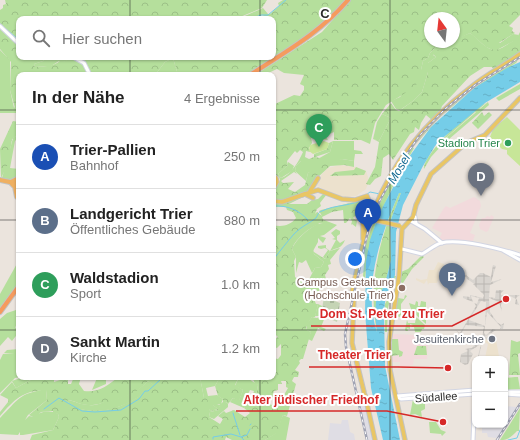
<!DOCTYPE html>
<html lang="de">
<meta charset="utf-8">
<style>
:root{--surface:#fff;--page:#f6f6f6;--text:#222;--muted:#767676;--line:#e0e0e0;--accent:#0b8043}
body{margin:0;font-family:Arial,sans-serif;background:var(--page);color:var(--text)}
.controls{position:absolute;right:12px;bottom:12px;display:grid;overflow:hidden;border-radius:8px;box-shadow:0 1px 3px #0004}
.controls button{width:36px;height:36px;display:grid;place-items:center;padding:0;border:0;border-bottom:1px solid var(--line);background:var(--surface);color:var(--text);font:20px sans-serif}
.compass{position:absolute;left:424px;top:12px;width:36px;height:36px;border-radius:50%;background:var(--surface);box-shadow:0 1px 3px #0004;rotate:345deg}
.you{position:absolute;left:355px;top:259px;width:14px;height:14px;margin:-10px;border:3px solid #fff;border-radius:50%;background:#1a73e8;box-shadow:0 0 0 6px #1a73e833}
.badge{display:grid;place-items:center;width:26px;height:26px;border-radius:50%;background:var(--accent);color:#fff;font-size:13px;font-weight:700}
.pin{position:absolute;translate:-50% -33px;filter:drop-shadow(0 1px 2px #0008)}
.pin::after{content:'';position:absolute;top:21px;width:14px;height:12px;background:inherit;clip-path:polygon(0 0,100% 0,50% 100%)}
.list{margin:0;padding:0;list-style:none}
h2{display:flex;justify-content:space-between;align-items:center;height:52px;margin:0;padding:0 16px;font-size:17px}
h2 small{font-size:13px;font-weight:400;color:var(--muted)}
.list li{display:grid;grid-template-columns:26px 1fr auto;gap:12px;align-items:center;box-sizing:border-box;height:64px;padding:0 16px;border-top:1px solid var(--line)}
.list b{display:block;font-size:15px;white-space:nowrap}
.list p{margin:0;font-size:13px;white-space:nowrap;color:var(--muted)}
.list em{font-size:13px;font-style:normal;color:var(--muted)}
.icon{flex:none;width:22px;height:22px;fill:none;stroke:currentColor;stroke-width:2;stroke-linecap:round;stroke-linejoin:round}
.map{position:relative;flex:none;width:520px;height:440px;overflow:hidden}
.search{position:absolute;background:var(--surface);box-shadow:0 1px 3px #0004;left:16px;top:16px;width:260px;height:44px;display:flex;align-items:center;gap:10px;box-sizing:border-box;padding:0 14px;border-radius:8px;color:var(--muted);font-size:15px}
.panel{position:absolute;background:var(--surface);box-shadow:0 1px 3px #0004;left:16px;top:72px;width:260px;height:308px;border-radius:8px}
.map>svg:first-child{display:block}
</style>
<div class="map">
<svg width="520" height="440" viewBox="0 0 520 440">
<defs>
<pattern id="forest-crowns" width="20" height="18" patternUnits="userSpaceOnUse"><rect width="20" height="18" fill="#b5df9c"/><path d="M2 6a3 3 0 1 1 6 0M12 15a3 3 0 1 1 6 0" fill="none" stroke="#9cc087"/></pattern>
<pattern id="cemetery-stones" width="16" height="16" patternUnits="userSpaceOnUse"><rect width="16" height="16" fill="#c5d4b5"/><path d="M2 7V4a2 2 0 0 1 4 0v3zM10 15v-3a2 2 0 0 1 4 0v3z" fill="#a9b69c"/></pattern>
<pattern id="plaza-grid" width="8" height="8" patternUnits="userSpaceOnUse"><rect width="8" height="8" fill="#d8d4cf"/><path d="M0 4h8M4 0v8" fill="none" stroke="#bab6b2"/></pattern>
<pattern id="water-ripples" width="26" height="14" patternUnits="userSpaceOnUse"><rect width="26" height="14" fill="#75cde8"/><path d="M2 4q2-2 4 0t4 0M15 11q2-2 4 0t4 0" fill="none" stroke="#65b0c7"/></pattern>
</defs>
<rect width="100%" height="100%" fill="#ebe4dd"/>
<g fill="#dfdde4">
<path d="M365 401 374 440H368L359 402Z"/>
<path d="M505 406 517 407 500 435 496 438 488 437 487 433H482V428H474L475 425H505Z"/>
<path d="M342 420H348L350 432 354 434 355 440H328L330 423 341 424Z"/>
</g>
<g fill="#ece1cd">
<path d="M340 165 356 167 366 171 369 180 366 189 356 196 340 198 316 185 322 174 328 168Z"/>
<path d="M438 262 444 264 442 271 439 270 438 273 439 277 437 283H429L428 285 427 280 424 284 416 280V278L421 280 427 279 429 270H434Z"/>
<path d="M489 338H495L496 340 499 356 497 359 485 358 488 344 483 341 485 339 489 340Z"/>
</g>
<g fill="#f2dadc">
<path d="M474 197 480 201 481 206 470 233 475 235 472 243 442 241 439 239 442 233 432 228 444 208 446 206 450 208Z"/>
<path d="M491 215 494 217 488 231 486 232 480 229 479 225 482 218H485L487 216 490 217Z"/>
<path d="M392 334 419 335V341L422 338H428L427 359H414L413 365H410L409 369H403L400 366V362H392Z"/>
</g>
<g fill="#b5df9c">
<path d="M263 8 268 14H264L260 16 267 17 266 19H238Z"/>
<path d="M466 30H473L500 43 513 34 519 35 514 41 495 51 486 47 470 33 454 41V35Z"/>
<path d="M441 42H448L433 55 436 57 428 63V72L422 92 413 101 400 110 396 109 391 101 400 97 421 70 423 61 428 58 430 53Z"/>
<path d="M0 50 10 60V90L14 108 19 102V113H0Z"/>
<path d="M50 57H67L69 58 65 62 59 61 51 66 35 67 34 64 43 61 44 58Z"/>
<path d="M173 58 178 75H155L165 62Z"/>
<path d="M520 84V89L499 101 496 98Z"/>
<path d="M488 102 489 105 442 145 440 143Z"/>
<path d="M382 114 391 118 379 141 373 139 377 122Z"/>
<path d="M19 134V137L15 141 10 168 19 169V175L12 180 2 178 13 138Z"/>
<path d="M333 141H354V150L361 151 363 154H355L354 161 342 159 308 173 306 181 295 171 296 166 301 161 316 160 330 152Z"/>
<path d="M412 147 414 148 395 182 377 220 373 218 390 182Z"/>
<path d="M288 162 294 166 292 171 281 178 278 174 288 165Z"/>
<path d="M324 220 337 225 324 235 320 236 326 238 323 243 318 238V242L313 251 314 254 324 262 321 267 315 268 312 273 306 260 302 263 299 262 296 273V257L292 249C295 240 314 222 324 223Z"/>
<path d="M374 221 376 222 368 254 364 287H362L365 254 363 253 364 251 365 253 364 249Z"/>
<path d="M336 229 340 231V234L337 236V240L340 243 345 240C341 249 338 247 330 251L325 259 323 257 328 250 325 248 321 249 318 248V246L326 245V248L330 251 336 240 332 239 335 238 331 233Z"/>
<path d="M19 260V285L0 311V294Z"/>
<path d="M394 276H396L388 308 387 332H385V304C389 297 393 286 394 276Z"/>
<path d="M405 295 407 296 401 304V317L394 316 398 298 404 299Z"/>
<path d="M416 301 418 302V306H420L421 301 426 302V314L423 311 421 314 422 317 426 318V324L415 314 416 311H410L411 309 409 303 415 305Z"/>
<path d="M318 304 322 306 321 315 325 317 321 327 326 329 324 331 318 328 312 341 308 339 311 332 307 330V327L305 326 312 317 317 318 321 316H315Z"/>
<path d="M19 309V324L15 327 19 332 12 341 8 337 0 346V319L7 313Z"/>
<path d="M416 317 425 325 424 329H422L421 332H415L414 327H411L413 325 410 324V329L407 328 408 331H406L405 330 407 320 408 323H415Z"/>
<path d="M19 349 20 377 15 378 12 381 23 377H36L16 388 12 381 0 393V360L3 354 14 353H4L7 350Z"/>
<path d="M94 377H106V384L92 390 97 378Z"/>
<path d="M200 377H220L215 386 206 388 208 396 217 395 223 399 221 404 213 405 218 409 210 411 204 398Z"/>
<path d="M239 377H246L258 385 256 396 253 394 254 391 250 390 248 394 251 396 244 408 230 402 233 398 239 400 243 390 235 386Z"/>
<path d="M515 377H518L520 389 505 390V378Z"/>
<path d="M148 381 154 385C135 403 107 416 80 409 75 408 71 404 67 402L68 400C75 401 81 405 89 405 94 406 99 404 104 402 122 398 135 394 148 381Z"/>
<path d="M46 389 47 400 28 415 25 420 29 416 34 417C41 411 50 410 58 414L59 417 53 430 23 435H20V432L18 435 0 434V418C19 399 18 394 46 389Z"/>
<path d="M423 398V401L421 402 425 403V409L421 411 422 417 415 414 410 415 413 399Z"/>
<path d="M226 402 228 404V407L214 419 209 417 210 412 219 410V407Z"/>
<path d="M520 408 519 431H517C512 436 509 440 500 440Z"/>
<path d="M283 415 290 418 286 440H265L276 433Z"/>
<path d="M429 422H436L441 430 446 432 442 436 441 434 430 433Z"/>
</g>
<g fill="url(#forest-crowns)" fill-rule="evenodd">
<path d="M5 0H267L262 8 235 19H19V40L0 24V10L3 8V5L6 4Z"/>
<path d="M283 0H346L316 30 248 75H178L173 58 165 62 155 75H91L84 62 75 57H273V19H266L267 17 262 15 257 17 262 14H270L279 6 278 3Z"/>
<path d="M350 0H520V15L509 26 513 28 512 31 515 33 497 44C475 43 482 23 454 35V18H430V42H441L430 53 428 58 423 61 421 70 423 72 415 87 386 105 375 123 370 144 361 140H334V132L325 136 328 140 322 139 320 135 311 138 312 143 309 148 310 152 306 151 305 157 309 159 314 157V154L327 149 329 143 333 141 330 152 315 157 320 158 314 163 301 161 296 166 295 171 297 174 294 172 281 181 283 183 294 182 288 189 295 192 305 185 308 173 326 161 342 159 354 161V167L344 165 330 166 317 178 310 190 284 203 307 195 289 204H307L312 200 318 199 324 193 327 194 320 203 321 206 317 209 315 214 317 212 322 216 319 211 321 210 358 201H360L364 207 359 218 355 216 353 218 357 221 356 227 352 224 351 225 352 221 350 218 346 223H344L343 210 332 212 322 217 325 223H319L318 225C309 227 294 241 292 249L296 257 294 261 295 277 306 285 315 268 321 267 324 262 313 253 314 249V252L325 259 330 251 340 248 330 260 331 264 328 265 329 269 325 275 326 279 314 299 316 304H318L315 317H312L306 326 307 330 311 332 303 359H301L299 361 300 363 295 370 299 372 298 377H294L292 381 296 384 287 416 283 415 277 433 265 440H232L226 437 225 440H30L32 435 53 430 59 417 58 414 53 413V411L41 412 35 418 29 415 47 400 46 390C22 391 15 399 0 416V412L8 402V399L0 395 12 382 16 388 36 377H54V382L60 380 62 377H68V384H71L74 377H81L79 384 84 391C97 393 108 386 118 377H200L204 398H207L210 411 218 409 210 403H215L219 405 223 402V399L218 396 215 386 220 377H239L235 385 243 390 239 401 233 398 228 404 226 402 225 405 219 407V410L210 412 209 417 220 424 223 419 218 416 224 411 226 413 234 410 245 417 250 413 244 408 250 398 256 396 258 385 255 384 253 379 257 380 259 377H273V358L278 359 281 355V344L277 348 273 347V340L278 337 273 332V225C281 227 290 226 296 218L293 212 287 210 286 207H273V177L279 182 280 180 279 177 273 173V105L294 95 300 96 304 90V86L300 84 304 75 284 73 277 69 264 75H255L322 32ZM300 150 303 152C299 161 291 175 281 178L278 174 288 165 287 161 295 151 297 153ZM148 381 153 385C135 403 107 415 81 409 76 408 72 404 67 402L68 400C76 401 80 405 88 405 94 406 101 403 107 402 124 398 136 394 148 381ZM281 381H286V387L288 388 284 395H281L280 401 271 405 269 400 272 397 275 398 276 395 273 394 274 391 278 390V384H282Z"/>
<path d="M0 27 19 45V57H46H43V61L34 64 35 67C46 66 57 67 63 57L64 62 69 58C81 59 84 65 89 75H19V102L15 108 10 90 11 62 0 49Z"/>
<path d="M520 32V53L494 70 492 67H484L470 76 442 106 441 109 432 120 426 115 421 123 419 130 415 127 414 132 410 134 393 160 389 154 383 158 381 176 375 179 370 185 366 184 375 167 379 142 373 139 379 141 391 118 382 114 391 103 396 110 399 111 413 101 422 92 428 72V63L436 57 433 54 448 42H454L456 39 470 33C482 41 489 57 505 46 509 43 513 42 515 39L514 37 516 35 518 36Z"/>
<path d="M518 60 516 63 472 90 440 117 413 147C435 110 482 82 518 60Z"/>
<path d="M486 103 480 108 479 111 477 113 475 112 440 143 442 145 431 157 424 169C423 154 472 108 486 103Z"/>
<path d="M482 112 484 116 489 112 492 115 478 129 472 123Z"/>
<path d="M13 121 19 122V134L12 139 8 164 1 178 0 149Z"/>
<path d="M356 167 366 171 364 175 330 176 335 172 354 170Z"/>
<path d="M399 193H401L390 222 391 260 388 272 384 286 376 301 377 332C367 283 380 238 399 193Z"/>
<path d="M422 255 424 257 412 269 403 283 400 282 401 272 408 269Z"/>
<path d="M392 339H398L399 350 403 352 402 356 399 357V355L392 356Z"/>
<path d="M511 340 517 342 520 341V353L518 354 520 375H509Z"/>
<path d="M417 346H426L427 355H414Z"/>
</g>
<path fill="url(#cemetery-stones)" d="M324 297 340 303 337 322 321 315Z"/>
<g fill="#c7e698">
<path d="M507 117 520 130V166L507 154V150L502 149 490 137 493 129Z"/>
<path d="M324 141 329 143 327 149 313 154 309 151 310 145Z"/>
</g>
<path fill="url(#plaza-grid)" fill-rule="evenodd" d="M493 265 496 266 491 282 502 279 490 285 489 297 495 298 496 290H504L501 293V295H520L516 298 520 307 519 305 515 304 516 299 510 296H502L501 301H504L501 305 502 312 499 302 489 298 490 312 497 322 501 325 504 323 503 329H500L501 327 487 312 484 333 486 335 493 329 496 330 485 337 494 336V338H489V340L483 338 479 356H473H478L481 344 470 351 473 354 468 364 465 365 460 362 461 354 468 351 465 349 472 348 475 344 458 340 456 343 454 340 460 334 454 329 460 333 476 306 474 303 477 304 479 298 471 296 473 302 463 298V296L470 297V295L483 298 484 295 473 284 475 283H473L467 279 458 268 459 266 466 270 467 276 473 280 480 273H483L491 277ZM481 301 486 302 485 326 469 320ZM466 325 484 327 481 342 476 343 471 340 458 339Z"/>
<path fill="url(#water-ripples)" fill-rule="evenodd" d="M520 62V82L485 103 444 137 435 146 423 166 403 205 396 232 395 275 385 302 384 314 385 366 400 440H383L371 388 365 312 366 262 370 240 379 214 409 157 431 127 474 88 507 68ZM399 193H401L390 222 391 260 388 272 384 286 376 301 375 315 377 332C362 287 381 235 399 193Z"/>
<g fill="none" stroke-linecap="round" stroke-linejoin="round">
<g stroke="#75cde8" stroke-width="1">
<path d="M251 19 261 15H268L286 0"/>
<path d="M0 24 19 40"/>
<path d="M366 195 370 192 380 194"/>
<path d="M273 206C287 205 299 210 308 220"/>
<path d="M273 260C280 251 287 242 294 234 300 227 310 223 316 218 318 215 318 212 322 211 336 204 352 207 365 198"/>
<path d="M44 409 59 398 82 411 95 412 121 410 139 399 145 391H148L160 380V377"/>
<path d="M233 413 240 435"/>
<path d="M250 425 251 424"/>
<path d="M213 439V437L231 434 241 437"/>
<path d="M244 440 241 437 247 435 250 429"/>
<path d="M508 440 517 438 520 430"/>
</g>
<defs>
<g id="secondary">
<path d="M0 26 19 44"/>
<path d="M73 57 84 63 90 75"/>
<path d="M415 217 416 223"/>
<path d="M411 221 425 229 442 243"/>
<path d="M402 249 422 254C428 251 434 245 441 243 459 238 501 249 520 255"/>
<path d="M504 251 520 260"/>
<path d="M505 392H520"/>
<path d="M505 394 520 395"/>
<path d="M397 396 475 390"/>
<path d="M397 397 401 399 475 394"/>
<path d="M473 440 475 394"/>
</g>
<g id="primary">
<path d="M273 176 276 178 277 182 273 189"/>
<path d="M310 191 318 178"/>
<path d="M302 195 318 190 342 199 355 200 367 196 369 201 363 220V239"/>
<path d="M273 201 282 202 305 194 313 198"/>
<path d="M364 392 352 343 354 298 352 292C358 265 363 237 374 210 393 161 428 120 470 88 485 75 504 66 520 54"/>
<path d="M365 395 375 440"/>
<path d="M405 440 390 370 389 342 399 276 402 229 413 217 416 205 431 174 466 143 485 135 520 98"/>
</g>
<g id="trunk">
<path d="M0 180 19 184"/>
<path d="M11 182 19 178"/>
<path d="M12 184 15 187 17 197"/>
</g>
<g id="motorway">
<path d="M250 75C285 52 320 33 348 0"/>
<path d="M0 312 19 286"/>
</g>
</defs>
<use href="#secondary" stroke="#d2d5e2" stroke-width="5"/>
<use href="#primary" stroke="#c3c3c3" stroke-width="5.5"/>
<use href="#trunk" stroke="#c3c3c3" stroke-width="6"/>
<use href="#motorway" stroke="#c3c3c3" stroke-width="6"/>
<use href="#secondary" stroke="#fff" stroke-width="3"/>
<use href="#primary" stroke="#e9c664" stroke-width="3.5"/>
<use href="#trunk" stroke="#efb061" stroke-width="4"/>
<use href="#motorway" stroke="#f59b5e" stroke-width="4"/>
<defs>
<g id="rail">
<path d="M367 440 346 347 345 334 369 226 380 200 400 164 419 136 445 109 475 85 520 57"/>
<path d="M497 440 520 404"/>
</g>
</defs>
<use href="#rail" stroke="#a0a3b3" stroke-width="2.5"/>
<use href="#rail" stroke="#fff" stroke-width="1" stroke-dasharray="3" stroke-linecap="butt"/>
<defs>
<path id="primary-bridge" d="M366 218 400 226"/>
</defs>
<use href="#primary-bridge" stroke="#c3c3c3" stroke-width="5.5" stroke-linecap="butt"/>
<use href="#primary-bridge" stroke="#e9c664" stroke-width="3.5"/>
</g>
<path fill="none" stroke="#2a2a2a" stroke-width="1" stroke-opacity="0.55" d="M130 0V19M260 0V19M390 0V440M130 57V75M260 57V75M0 110H19M273 110H520M0 220H19M273 220H520M0 330H19M273 330H520M130 377V440M260 377V440"/>
<circle fill="#2e9e5b" stroke="#fff" stroke-width="1.5" cx="508" cy="143" r="4"/>
<circle fill="#8d6e63" stroke="#fff" stroke-width="1.5" cx="402" cy="288" r="4"/>
<circle fill="#6b7280" stroke="#fff" stroke-width="1.5" cx="492" cy="339" r="4"/>
<g text-anchor="middle" dominant-baseline="central" stroke-width="4" stroke-linejoin="round" paint-order="stroke">
<g font-size="11" fill="#27864d" stroke="#fff" text-anchor="end">
<text x="500" y="143">Stadion Trier</text>
</g>
<g font-size="11" fill="#785e54" stroke="#fff" text-anchor="end">
<text x="394" y="282">Campus Gestaltung<tspan x="394" dy="13">(Hochschule Trier)</tspan></text>
</g>
<g font-size="11" fill="#5b616d" stroke="#fff" text-anchor="end">
<text x="484" y="339">Jesuitenkirche</text>
</g>
<g font-size="11" fill="#2a2a2a" stroke="#fff">
<text transform="translate(436 397) rotate(-4)">Südallee</text>
</g>
<g font-size="12" font-style="italic" fill="#156b93" stroke="#fff">
<text transform="translate(399 169) rotate(-59)">Mosel</text>
</g>
</g>
<g font-size="13" text-anchor="middle" font-weight="bold" fill="#2a2a2a" stroke="#fff" stroke-width="4" stroke-linejoin="round" paint-order="stroke">
<text x="325" y="18">C</text>
</g>
<path fill="none" stroke="#d62828" stroke-width="1.5" d="M506 299L452 326H311M448 368L398 367H309M443 422L387 411H236"/>
<g fill="#d62828" stroke="#fff" stroke-width="1.5">
<circle cx="506" cy="299" r="4"/>
<circle cx="448" cy="368" r="4"/>
<circle cx="443" cy="422" r="4"/>
</g>
<g font-size="12" text-anchor="middle" font-weight="bold" fill="#d62828" stroke="#fff" stroke-width="4" stroke-linejoin="round" paint-order="stroke">
<text x="382" y="318">Dom St. Peter zu Trier</text>
<text x="354" y="359">Theater Trier</text>
<text x="311" y="404">Alter jüdischer Friedhof</text>
</g>
</svg>
<div class="controls">
<button>+</button>
<button>−</button>
</div>
<svg class="compass" viewBox="-18 -18 36 36"><path d="M0-13l5 13h-10z" fill="#e53935"/><path d="M0 13l5-13h-10z" fill="#767676"/></svg>
<div class="you"></div>
<div class="pin badge" style="left:368px;top:232px;background:#1a4fb4">A</div>
<div class="pin badge" style="left:452px;top:296px;background:#5c6f8a">B</div>
<div class="pin badge" style="left:319px;top:147px;background:#2e9e5b">C</div>
<div class="pin badge" style="left:481px;top:196px;background:#6b7280">D</div>
<div class="search"><svg class="icon" aria-label="search" viewBox="0 0 24 24"><circle cx="10" cy="10" r="6"/><path d="M15 15l6 6"/></svg>Hier suchen</div>
<section class="panel">
<h2>In der Nähe<small>4 Ergebnisse</small></h2>
<ul class="list">
<li><span class="badge" style="background:#1a4fb4">A</span><div><b>Trier-Pallien</b><p>Bahnhof</p></div><em>250 m</em></li>
<li><span class="badge" style="background:#5c6f8a">B</span><div><b>Landgericht Trier</b><p>Öffentliches Gebäude</p></div><em>880 m</em></li>
<li><span class="badge" style="background:#2e9e5b">C</span><div><b>Waldstadion</b><p>Sport</p></div><em>1.0 km</em></li>
<li><span class="badge" style="background:#6b7280">D</span><div><b>Sankt Martin</b><p>Kirche</p></div><em>1.2 km</em></li>
</ul>
</section>
</div>
